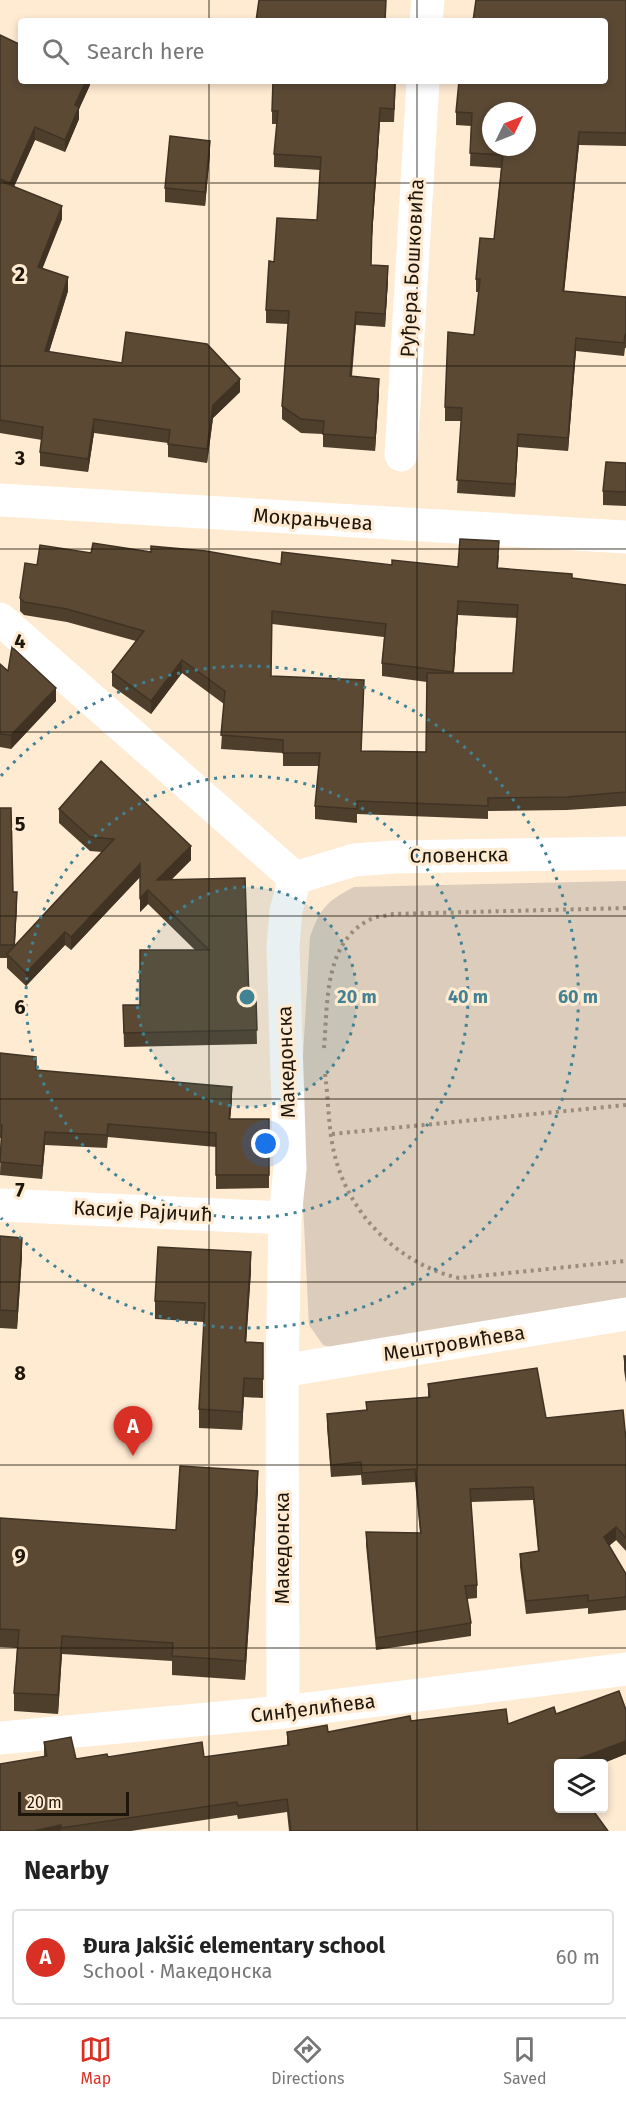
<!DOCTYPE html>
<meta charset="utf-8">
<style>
:root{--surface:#fff;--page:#f2f2f2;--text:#222;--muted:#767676;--line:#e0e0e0;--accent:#d93025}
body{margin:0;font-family:"Fira Sans",sans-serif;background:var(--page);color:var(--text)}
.controls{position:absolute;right:18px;bottom:18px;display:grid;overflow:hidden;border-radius:6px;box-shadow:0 3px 9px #0003}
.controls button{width:54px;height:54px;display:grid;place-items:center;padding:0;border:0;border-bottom:2px solid var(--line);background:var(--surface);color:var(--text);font:30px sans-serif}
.compass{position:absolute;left:482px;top:102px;width:54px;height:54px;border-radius:50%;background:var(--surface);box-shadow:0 3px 9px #0003;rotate:47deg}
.scale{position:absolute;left:18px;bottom:15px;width:111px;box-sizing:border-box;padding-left:6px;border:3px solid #1f160b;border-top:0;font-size:16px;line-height:21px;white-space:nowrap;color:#1f160b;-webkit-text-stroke:4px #ffead2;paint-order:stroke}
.you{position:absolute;left:266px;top:1144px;width:21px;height:21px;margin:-15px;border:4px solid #fff;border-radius:50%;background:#1a73e8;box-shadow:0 0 0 9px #1a73e833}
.badge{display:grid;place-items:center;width:39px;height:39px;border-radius:50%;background:var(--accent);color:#fff;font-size:20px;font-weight:700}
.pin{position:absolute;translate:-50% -50px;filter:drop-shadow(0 2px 3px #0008)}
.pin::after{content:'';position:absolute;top:32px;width:21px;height:18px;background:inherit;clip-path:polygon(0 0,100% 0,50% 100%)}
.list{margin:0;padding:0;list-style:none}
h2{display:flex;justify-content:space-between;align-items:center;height:78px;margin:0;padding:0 24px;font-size:26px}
h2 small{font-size:20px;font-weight:400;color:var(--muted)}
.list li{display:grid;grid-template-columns:39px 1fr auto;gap:18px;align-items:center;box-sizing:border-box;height:96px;margin:0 12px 12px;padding:0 12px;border:2px solid var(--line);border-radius:6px}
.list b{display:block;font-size:22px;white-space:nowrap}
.list p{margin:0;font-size:20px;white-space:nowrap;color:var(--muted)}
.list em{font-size:20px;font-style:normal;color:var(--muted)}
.icon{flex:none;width:33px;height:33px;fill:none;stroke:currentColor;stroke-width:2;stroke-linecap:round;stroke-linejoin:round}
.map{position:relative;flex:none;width:626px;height:1831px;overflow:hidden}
.search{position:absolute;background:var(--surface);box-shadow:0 3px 9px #0003;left:18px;right:18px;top:18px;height:66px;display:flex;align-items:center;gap:15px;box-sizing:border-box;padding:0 21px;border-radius:6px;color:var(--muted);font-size:22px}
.sheet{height:186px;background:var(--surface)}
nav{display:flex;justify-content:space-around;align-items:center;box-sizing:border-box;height:84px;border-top:2px solid var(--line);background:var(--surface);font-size:16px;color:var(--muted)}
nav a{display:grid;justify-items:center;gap:3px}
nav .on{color:var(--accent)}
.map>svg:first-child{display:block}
</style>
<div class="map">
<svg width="626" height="1831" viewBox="0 0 626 1831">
<rect width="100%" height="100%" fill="#ffead2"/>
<path fill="#dbccbc" d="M626 881V1304L335 1348 323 1345 309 1325 299 1123 310 937C320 908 327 901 354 887Z"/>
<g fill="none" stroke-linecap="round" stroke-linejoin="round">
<g stroke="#9b8b79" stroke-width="4" stroke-dasharray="3 4.5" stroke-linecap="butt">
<path d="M324 1048C328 1004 323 942 371 919 377 916 387 916 393 914L626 908"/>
<path d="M325 1074C329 1102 328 1133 336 1160 352 1218 401 1265 459 1278L626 1261"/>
<path d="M332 1134 626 1105"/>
</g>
<g stroke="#fff" stroke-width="33">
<path d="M426 21 428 0"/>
<path d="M401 455 423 81"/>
<path d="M0 500 626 537"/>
<path d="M0 619 295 878 286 911 283 947 290 1168 285 1218 282 1371 283 1712"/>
<path d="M295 878 354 860 395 857 626 853"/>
<path d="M0 1205 285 1218"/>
<path d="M282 1371 626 1314"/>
<path d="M0 1738 283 1712 626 1669"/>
</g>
</g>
<g fill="#4e3f2d" fill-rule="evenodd">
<path d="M626 0V146L579 145 564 291 626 297V348H625L624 356 576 351 568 451 518 447 515 497 457 493 461 421H445V407L474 335 479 292H476V279L494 239 501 168 470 166 471 126 456 125V112Z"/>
<path d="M0 35 90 81V85L79 109V119L65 152 35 140 14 187 62 219 42 268 68 291 49 352 240 392 213 418 207 463 168 457V443L94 433 88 472 40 466V452L42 440 0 433Z"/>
<path d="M396 81 394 122H380L372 237 371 265 388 280 385 327 356 325 352 376 379 392 375 451 323 447V434L301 433 282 419V406L288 324 266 323V310L274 262 317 220 320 170 274 167V154L277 124H272V111Z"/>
<path d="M210 154 205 206 165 202V188Z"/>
<path d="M626 463V506L603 505V491Z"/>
<path d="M151 552 281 564 458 567 499 555 498 568 626 585V806L567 810 488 811V819L357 814V823L315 819V806L319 766H283V753L221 749 224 704 182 673 151 714 112 686V672L136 641 67 622 24 615 20 611V598L37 565 91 553ZM458 615 517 618 513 673H454ZM272 624 384 637 382 663V676L427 682 426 752 361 751 364 693 271 676Z"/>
<path d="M0 664 8 671 56 701 11 749 0 747Z"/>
<path d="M0 808 13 892 17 905 15 946 102 852 90 851 59 823V809L191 860 171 880 249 999H256L257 1044 124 1047 123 1005H140L195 950 148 904 140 912V877L71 950 65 945 26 986 7 968V958H0Z"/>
<path d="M0 1053 36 1070 232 1100 230 1119H269V1188L216 1189V1147L108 1137 107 1148 45 1145 42 1179 0 1175 1 1138H0Z"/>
<path d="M0 1236 22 1256 17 1329 0 1328Z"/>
<path d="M251 1271 246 1342 263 1343V1398L244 1397 242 1430 199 1428V1409L204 1322 155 1319V1301Z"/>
<path d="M624 1356H626V1383L624 1370Z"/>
<path d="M428 1384 626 1440V1551L616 1540 609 1546 626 1574V1610L588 1614V1608L526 1614 520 1567V1554L538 1552 533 1500 471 1502 477 1585V1598L467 1599 471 1623V1636L376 1650 366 1545V1532L420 1533 415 1482 362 1485 361 1475 331 1477 327 1427V1414L366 1411V1402L428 1397Z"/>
<path d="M258 1490 245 1680 172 1675V1661L62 1654 58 1714 14 1711V1693L17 1648 0 1647V1518L176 1530Z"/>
<path d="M556 1714 626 1754 601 1764H558L608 1831H289L287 1812 238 1819 237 1815 131 1831H0L44 1756V1742L76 1759 108 1757H204L287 1746V1732H328L411 1721 508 1724Z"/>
</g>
<g fill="#403324">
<path d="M86 81H90V85L79 109V119L65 152V140L75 105Z"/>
<path d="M380 108V122L372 237V224Z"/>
<path d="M35 127V140L10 195V183Z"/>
<path d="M579 132V145L563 304V291Z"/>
<path d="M210 141V154L205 206V192Z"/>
<path d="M62 206V219L38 280V267Z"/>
<path d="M388 266V280L385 327V314Z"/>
<path d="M68 277V291L45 365V351Z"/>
<path d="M356 312V325L350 389V376Z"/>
<path d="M576 338V351L568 451V438Z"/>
<path d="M240 379V392L213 418 207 463V449L213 405Z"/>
<path d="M379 379V392L375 451V438Z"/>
<path d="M94 419V433L88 472V459Z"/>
<path d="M518 434V447L515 497V484Z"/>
<path d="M458 601V615L453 685V672Z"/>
<path d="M182 660V673L151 714V701Z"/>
<path d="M56 688V701L11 749V735Z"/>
<path d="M191 846V860L157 894V880Z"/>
<path d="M140 864V877L71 950V937Z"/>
<path d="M148 890V904L140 912V898Z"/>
<path d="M17 892V905L14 958V945Z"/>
<path d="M65 932V945L26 986V973Z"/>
<path d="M232 1087V1100L229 1132V1119Z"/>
<path d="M45 1132V1145L42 1179V1166Z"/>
<path d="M22 1238V1256L17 1329V1311Z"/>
<path d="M251 1252V1271L245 1360V1342Z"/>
<path d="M244 1378V1397L242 1430V1412Z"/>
<path d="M258 1471V1490L245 1680V1661Z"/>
<path d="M616 1527V1540L604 1550V1537Z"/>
<path d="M62 1636V1654L58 1714V1695Z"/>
<path d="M626 1741V1754L601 1764H565Z"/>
<path d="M61 1825V1831H34Z"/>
</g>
<g fill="#5b4934" stroke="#403324" stroke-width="1.5" fill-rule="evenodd">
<path d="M259 0H386L385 21H256Z"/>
<path d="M476 0H626V133L579 132 563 291 626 297V335H625L624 343 576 338 568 438 518 434 515 484 457 480 462 408 445 407 448 332 474 335 480 279H476L480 238 494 239 503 155 470 153 472 113 456 112 459 81H605V21H473ZM491 111H527V147H491Z"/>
<path d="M0 35 21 45V81H86L75 105 79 107 65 140 35 127 10 183 0 179Z"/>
<path d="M273 81H395L394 109 380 108 372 224 371 265 388 266 385 314 356 312 350 376 379 379 375 438 323 434 324 421 301 419 282 406 289 311 266 310 269 261 274 262 277 218 317 220 321 157 274 154 278 111H272Z"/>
<path d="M170 136 210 141 205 192 165 188Z"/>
<path d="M0 181 62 206 38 267 68 277 45 351 122 363 126 332 207 344 240 379 213 405 207 449 168 444 170 430 94 419 88 459 40 452 43 427 0 420Z"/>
<path d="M606 462 626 463V492L603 491Z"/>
<path d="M460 539 499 541 497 568 572 574V578L626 585V792L567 797 488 798V806L357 801V809L315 806 320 753H283V740L221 735 225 691 182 660 151 701 112 672 144 631 67 609 24 602 20 598 25 563 37 565 40 545 91 553 93 543 151 552V546L206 551 281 564 282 552 392 565V560L458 567ZM458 601 518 605 513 673H427L426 752 361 751 364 680 271 676 272 611 386 624 382 663 453 672Z"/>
<path d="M12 647 56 688 11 735 0 734V664L8 671Z"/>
<path d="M101 761 191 846 157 880 245 878 249 999H256L257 1030 124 1033 123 1005H140V950H209L148 890 140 898V864L71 937 65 932 26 973 7 954 114 839 90 837 59 809Z"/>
<path d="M0 808H11L13 892H17L14 945H0Z"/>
<path d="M0 1053 36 1057V1070L232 1087 229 1119H269V1175H216V1133L108 1124 107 1135 45 1132 42 1166 0 1162 2 1125H0Z"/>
<path d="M0 1236 22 1238 17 1311 0 1310Z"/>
<path d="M158 1247 251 1252 245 1342 263 1343V1379L244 1378 242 1412 199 1409 205 1303 155 1301Z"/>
<path d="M624 1356H626V1370Z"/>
<path d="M537 1368 546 1418 623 1410 626 1440V1538L616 1527 604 1537 626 1574V1597L588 1601V1595L526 1601 520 1554 539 1551 533 1487 470 1489 477 1585 465 1586 471 1623 376 1638 366 1532 421 1533 415 1469 362 1473 361 1462 331 1465 327 1414 367 1410 366 1402 430 1397 428 1384Z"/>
<path d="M180 1466 258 1471 245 1661 172 1656 173 1643 62 1636 58 1695 14 1693 19 1630 0 1629V1518L176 1530Z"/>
<path d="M619 1691 626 1710V1741L565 1764H558V1809H592L608 1831H291L287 1799 238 1806 237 1802 61 1828V1825L34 1831H0V1764L47 1756 44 1742 71 1737 76 1759 107 1754 108 1757 202 1742 204 1757 289 1745 287 1732 327 1725 328 1732 410 1716 411 1721 506 1709 508 1724 554 1707 556 1714Z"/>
</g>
<path fill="none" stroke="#1f160b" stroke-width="1.5" stroke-opacity="0.55" d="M209 0V21M417 0V21M209 81V1831M417 81V1831M0 183H626M0 366H626M0 549H626M0 732H626M0 916H626M0 1099H626M0 1282H626M0 1465H626M0 1648H626"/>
<circle cx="247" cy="997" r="110" fill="#428295" fill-opacity=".12"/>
<g fill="none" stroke="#428295" stroke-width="3" stroke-dasharray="3 6">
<circle cx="247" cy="997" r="110"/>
<circle cx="247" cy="997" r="221"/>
<path d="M1 776A331 331 0 1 1 1 1218"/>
</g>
<g text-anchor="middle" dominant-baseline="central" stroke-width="6" stroke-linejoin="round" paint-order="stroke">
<g font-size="20" fill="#1f160b" stroke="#ffead2">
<text transform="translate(412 268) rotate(-87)">Руђера Бошковића</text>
<text transform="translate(313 519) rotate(4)">Мокрањчева</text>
<text transform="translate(459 855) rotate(-1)">Словенска</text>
<text transform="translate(286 1062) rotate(-92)">Македонска</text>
<text transform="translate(143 1211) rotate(3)">Касије Рајичић</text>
<text transform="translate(454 1343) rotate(-9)">Мештровићева</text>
<text transform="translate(282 1548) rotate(-90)">Македонска</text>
<text transform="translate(313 1708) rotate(-7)">Синђелићева</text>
</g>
</g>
<g font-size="20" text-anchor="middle" font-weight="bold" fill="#1f160b" stroke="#ffead2" stroke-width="6" stroke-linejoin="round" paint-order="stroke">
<text x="20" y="281">2</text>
<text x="20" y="465">3</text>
<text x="20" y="648">4</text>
<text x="20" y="831">5</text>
<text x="20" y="1014">6</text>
<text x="20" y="1197">7</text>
<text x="20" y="1380">8</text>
<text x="20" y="1563">9</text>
</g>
<circle cx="247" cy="997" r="9" fill="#428295" stroke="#ffead2" stroke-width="3"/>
<g font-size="18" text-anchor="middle" font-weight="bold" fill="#428295" stroke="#ffead2" stroke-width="6" stroke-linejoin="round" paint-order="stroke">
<text x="357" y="1003">20 m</text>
<text x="468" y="1003">40 m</text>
<text x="578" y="1003">60 m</text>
</g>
</svg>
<div class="controls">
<button><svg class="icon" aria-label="layers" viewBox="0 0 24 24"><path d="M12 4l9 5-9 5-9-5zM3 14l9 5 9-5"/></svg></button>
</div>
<svg class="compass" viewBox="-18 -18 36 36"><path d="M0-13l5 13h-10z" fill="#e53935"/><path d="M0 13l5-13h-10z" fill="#767676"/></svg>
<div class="scale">20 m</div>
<div class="you"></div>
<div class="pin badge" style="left:133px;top:1456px">A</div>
<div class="search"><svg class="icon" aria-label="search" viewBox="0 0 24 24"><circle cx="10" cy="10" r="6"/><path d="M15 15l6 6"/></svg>Search here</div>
</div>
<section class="sheet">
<h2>Nearby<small></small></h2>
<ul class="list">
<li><span class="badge">A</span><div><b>Đura Jakšić elementary school</b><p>School · Македонска</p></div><em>60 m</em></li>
</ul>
</section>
<nav>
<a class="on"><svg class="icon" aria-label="map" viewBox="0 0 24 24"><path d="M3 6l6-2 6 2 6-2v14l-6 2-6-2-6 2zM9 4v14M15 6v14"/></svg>Map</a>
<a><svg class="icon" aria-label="directions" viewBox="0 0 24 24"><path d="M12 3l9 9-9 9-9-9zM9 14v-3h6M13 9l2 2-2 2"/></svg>Directions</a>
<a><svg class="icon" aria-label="saved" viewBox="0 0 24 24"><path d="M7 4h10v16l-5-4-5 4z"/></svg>Saved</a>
</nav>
